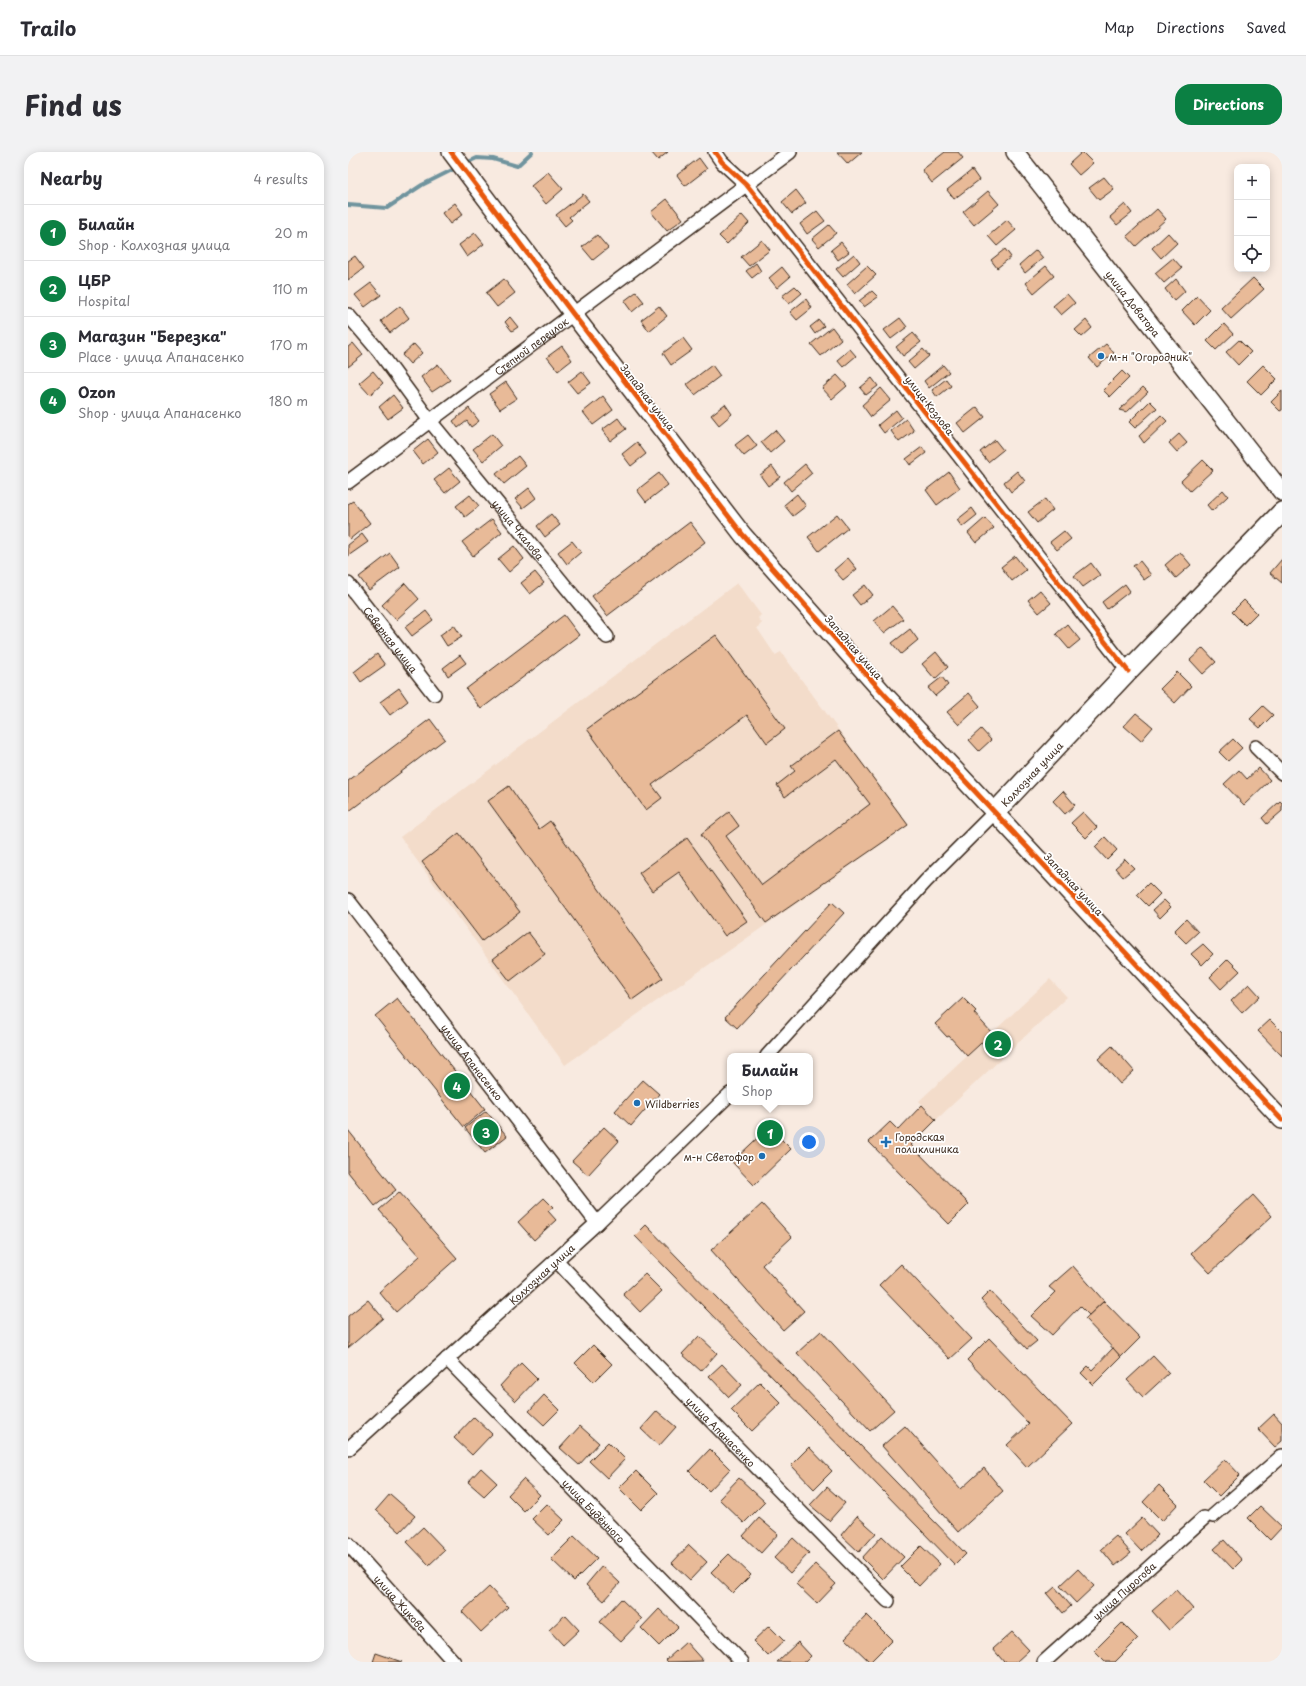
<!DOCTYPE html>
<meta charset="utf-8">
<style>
:root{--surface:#fff;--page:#f2f2f3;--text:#2b2b33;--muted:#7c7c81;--line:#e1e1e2;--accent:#0b8043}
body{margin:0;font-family:"Playpen Sans",sans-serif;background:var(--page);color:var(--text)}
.controls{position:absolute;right:12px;top:12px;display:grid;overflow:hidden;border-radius:8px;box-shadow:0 2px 10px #0003}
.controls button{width:36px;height:36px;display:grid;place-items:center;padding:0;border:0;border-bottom:1px solid var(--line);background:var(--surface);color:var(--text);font:20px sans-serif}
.you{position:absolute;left:461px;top:990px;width:14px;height:14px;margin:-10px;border:3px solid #fff;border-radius:50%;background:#1a73e8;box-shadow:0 0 0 6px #1a73e833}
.badge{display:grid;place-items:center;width:26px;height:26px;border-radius:50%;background:var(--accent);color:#fff;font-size:13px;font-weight:700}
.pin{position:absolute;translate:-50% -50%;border:2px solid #fff;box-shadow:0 1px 4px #0006}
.popup{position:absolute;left:379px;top:901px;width:86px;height:52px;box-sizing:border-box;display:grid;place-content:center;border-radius:8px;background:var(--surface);filter:drop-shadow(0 1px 3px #0005);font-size:13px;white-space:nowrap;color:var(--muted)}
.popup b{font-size:15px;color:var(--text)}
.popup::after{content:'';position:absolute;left:50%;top:100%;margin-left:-8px;border:8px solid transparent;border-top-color:var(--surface)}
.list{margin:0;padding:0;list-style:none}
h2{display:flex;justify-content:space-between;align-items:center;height:52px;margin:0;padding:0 16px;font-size:17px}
h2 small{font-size:13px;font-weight:400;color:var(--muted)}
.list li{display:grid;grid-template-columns:26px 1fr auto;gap:12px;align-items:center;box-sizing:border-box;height:56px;padding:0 16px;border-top:1px solid var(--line)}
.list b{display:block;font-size:15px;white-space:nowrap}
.list p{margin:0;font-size:13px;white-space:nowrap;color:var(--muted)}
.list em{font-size:13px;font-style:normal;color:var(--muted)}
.icon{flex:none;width:22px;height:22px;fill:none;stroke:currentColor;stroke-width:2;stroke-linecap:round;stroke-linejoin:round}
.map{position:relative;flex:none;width:934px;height:1510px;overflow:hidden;border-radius:16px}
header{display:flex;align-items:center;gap:24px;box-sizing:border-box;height:56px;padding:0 20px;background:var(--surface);border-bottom:1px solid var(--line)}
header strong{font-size:19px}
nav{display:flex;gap:22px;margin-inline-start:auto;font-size:14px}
.intro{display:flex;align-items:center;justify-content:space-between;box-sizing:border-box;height:96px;padding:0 24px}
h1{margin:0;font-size:28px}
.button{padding:10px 18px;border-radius:16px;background:var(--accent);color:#fff;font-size:14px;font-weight:700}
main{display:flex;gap:24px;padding:0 24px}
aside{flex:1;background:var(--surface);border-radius:16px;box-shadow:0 2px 10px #0003}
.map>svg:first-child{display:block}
</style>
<header>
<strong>Trailo</strong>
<nav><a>Map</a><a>Directions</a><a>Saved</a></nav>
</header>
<div class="intro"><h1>Find us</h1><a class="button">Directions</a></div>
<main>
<aside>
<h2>Nearby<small>4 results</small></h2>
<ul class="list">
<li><span class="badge">1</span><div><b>Билайн</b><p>Shop · Колхозная улица</p></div><em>20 m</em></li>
<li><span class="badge">2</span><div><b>ЦБР</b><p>Hospital</p></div><em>110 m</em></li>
<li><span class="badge">3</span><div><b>Магазин &quot;Березка&quot;</b><p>Place · улица Апанасенко</p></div><em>170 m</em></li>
<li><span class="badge">4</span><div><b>Ozon</b><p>Shop · улица Апанасенко</p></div><em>180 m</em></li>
</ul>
</aside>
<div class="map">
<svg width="934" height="1510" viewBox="0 0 934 1510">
<rect width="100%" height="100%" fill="#f8eae0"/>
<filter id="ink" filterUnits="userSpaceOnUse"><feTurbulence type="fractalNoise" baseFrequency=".025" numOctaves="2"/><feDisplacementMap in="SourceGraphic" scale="8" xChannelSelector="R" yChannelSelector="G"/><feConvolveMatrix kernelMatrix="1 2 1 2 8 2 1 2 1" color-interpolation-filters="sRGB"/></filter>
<g filter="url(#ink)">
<g fill="#f3dcca">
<path d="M389 431 413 463 410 466 414 471 409 476 427 503 433 500 561 673 217 913 52 685Z"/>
<path d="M702 827 719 845 588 968 571 949Z"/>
</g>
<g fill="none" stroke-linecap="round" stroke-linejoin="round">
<g stroke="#6f949e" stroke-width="4">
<path d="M116 12 129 6 145 7 169 14 184 0"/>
<path d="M0 53 39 56 74 33 110 15"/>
</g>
</g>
<g fill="#e8ba98" stroke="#3b2a1e">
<path d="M303 0H320L310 8Z"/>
<path d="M489 0H514L500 12Z"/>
<path d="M597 0H610L615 6 584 31 574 18Z"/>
<path d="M734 0 745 11 731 23 721 12Z"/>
<path d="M351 6 359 17 337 34 329 23Z"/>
<path d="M624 18 631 28 606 47 599 38Z"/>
<path d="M200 20 215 37 198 52 183 34Z"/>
<path d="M756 25 766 37 751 48 741 36Z"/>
<path d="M448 38 458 51 444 62 434 50Z"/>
<path d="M640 39 651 52 626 73 615 60Z"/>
<path d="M235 42 241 49 221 65 224 68 217 74 208 63Z"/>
<path d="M319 47 335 67 319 79 303 60Z"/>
<path d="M107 51 115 62 102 72 94 61Z"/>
<path d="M777 52 784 61 769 73 762 65Z"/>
<path d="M809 57 818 67 788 94 779 84Z"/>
<path d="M469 59 477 69 459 82 452 72Z"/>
<path d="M394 63 401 71 379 92 371 84Z"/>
<path d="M659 68 668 78 649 94 640 84Z"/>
<path d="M481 73 488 81 471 95 464 87Z"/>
<path d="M127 81 136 92 119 105 111 93Z"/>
<path d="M820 81 829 91 813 106 804 96Z"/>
<path d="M249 83 260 96 245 108 234 95Z"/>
<path d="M414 88 422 98 401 114 393 105Z"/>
<path d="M493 90 501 100 490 108 483 98Z"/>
<path d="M657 97 663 105 649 116 643 108Z"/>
<path d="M688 98 695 106 677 121 671 113Z"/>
<path d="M506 102 512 110 495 125 488 117Z"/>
<path d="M7 104 16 116 0 128V109Z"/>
<path d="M825 106 834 116 816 131 807 121Z"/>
<path d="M408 111 413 119 404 126 398 119Z"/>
<path d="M519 114 528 123 507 142 499 132Z"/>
<path d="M698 114 706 124 686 141 678 131Z"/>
<path d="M434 115 442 125 429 136 421 126Z"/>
<path d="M905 126 916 137 883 167 873 156Z"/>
<path d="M156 127 167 141 149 155 138 141Z"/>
<path d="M828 127 837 139 826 149 817 137Z"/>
<path d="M23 131 33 143 17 155 7 143Z"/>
<path d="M447 134 454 141 441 152 434 144Z"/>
<path d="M524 139 530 145 516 155 511 149Z"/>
<path d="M288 140 296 150 284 160 276 149Z"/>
<path d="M719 142 727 151 713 163 705 154Z"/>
<path d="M849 144 862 158 847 173 834 159Z"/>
<path d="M458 147 464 156 449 168 442 160Z"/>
<path d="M52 154 61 166 42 181 33 169Z"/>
<path d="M311 154 319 164 301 179 293 168Z"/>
<path d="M162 165 170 175 164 179 157 170Z"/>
<path d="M552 166 559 175 543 187 536 178Z"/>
<path d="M471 168 476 174 467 182 462 175Z"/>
<path d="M738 168 744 176 734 185 727 178Z"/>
<path d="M876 172 885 182 868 198 859 189Z"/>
<path d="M484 175 493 187 473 204 463 192Z"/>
<path d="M565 181 573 190 555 204 548 195Z"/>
<path d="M335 186 344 198 323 213 315 201Z"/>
<path d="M891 188 903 200 890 213 878 200Z"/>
<path d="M5 191 15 203 0 215V195Z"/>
<path d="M66 192 74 201 62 212 54 203Z"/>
<path d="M758 192 766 201 749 215 741 206Z"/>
<path d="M214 194 224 208 210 219 199 205Z"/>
<path d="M502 197 508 204 495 215 489 208Z"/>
<path d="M575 197 581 204 566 217 560 210Z"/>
<path d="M90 212 102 228 84 240 73 225Z"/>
<path d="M364 213 372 224 347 243 339 232Z"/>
<path d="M595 213 601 220 581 236 576 229Z"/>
<path d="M915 213 929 227 913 243 899 229Z"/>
<path d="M25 219 35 231 22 243 11 231Z"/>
<path d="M234 219 243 231 229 241 220 230Z"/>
<path d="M774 219 781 226 762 245 755 238Z"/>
<path d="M489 223 499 234 484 247 474 236Z"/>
<path d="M524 226 530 234 518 243 512 236Z"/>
<path d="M598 227 603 234 589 245 584 238Z"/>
<path d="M158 230 169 246 152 257 141 242Z"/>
<path d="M795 235 800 240 779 260 771 258Z"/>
<path d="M533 236 543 248 523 265 514 253Z"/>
<path d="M934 239V258L932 259 923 250Z"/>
<path d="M45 243 55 256 40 267 31 255Z"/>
<path d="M255 244 265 258 245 273 235 260Z"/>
<path d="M802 249 809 256 787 276 781 270Z"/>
<path d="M377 252 384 262 371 273 363 263Z"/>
<path d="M629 255 637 265 617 281 609 271Z"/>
<path d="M121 256 131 269 123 275 119 269 110 276 105 269Z"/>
<path d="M548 258 554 266 536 281 530 273Z"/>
<path d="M813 263 819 269 796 291 791 284Z"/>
<path d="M270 266 278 277 262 289 254 278Z"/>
<path d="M558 267 566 279 551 290 543 279Z"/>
<path d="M427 278 436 289 422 301 413 290Z"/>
<path d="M144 282 153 294 135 309 125 297Z"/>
<path d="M831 282 839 291 829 300 821 291Z"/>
<path d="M400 283 409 294 396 304 387 293Z"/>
<path d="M80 287 90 300 75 312 65 299Z"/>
<path d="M647 288 655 298 640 310 632 300Z"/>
<path d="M289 290 298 302 283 314 274 302Z"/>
<path d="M574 295 578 301 562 313 558 307Z"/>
<path d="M170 304 178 314 156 332 148 322Z"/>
<path d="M855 308 865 318 842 339 833 329Z"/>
<path d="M457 312 464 321 443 339 436 330Z"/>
<path d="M424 314 432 325 420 334 412 323Z"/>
<path d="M101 316 112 329 97 341 86 328Z"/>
<path d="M669 319 677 329 663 340 656 330Z"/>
<path d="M601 320 612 336 589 353 578 338Z"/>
<path d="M311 321 320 333 298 350 289 338Z"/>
<path d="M181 336 188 346 175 356 167 347Z"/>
<path d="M875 338 880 344 864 359 859 353Z"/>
<path d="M449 342 458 354 445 364 436 353Z"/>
<path d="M122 343 131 354 117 365 108 354Z"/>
<path d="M697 347 705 358 689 371 680 360Z"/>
<path d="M5 349 22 371 2 387 0 385V352Z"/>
<path d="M624 356 629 363 614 375 609 368Z"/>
<path d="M203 362 212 373 197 385 189 374Z"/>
<path d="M489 362 500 376 471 399 460 385Z"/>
<path d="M637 366 646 376 628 391 620 381Z"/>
<path d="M144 367 154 380 125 404 114 390Z"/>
<path d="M342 370 357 390 259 464 244 444Z"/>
<path d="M716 379 723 387 709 398 702 390Z"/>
<path d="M14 382 20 390 0 404V393Z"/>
<path d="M224 389 233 400 219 412 210 400Z"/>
<path d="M166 394 176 407 161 420 150 407Z"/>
<path d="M832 400 843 413 828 426 817 413Z"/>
<path d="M42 401 52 415 21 438 11 425Z"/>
<path d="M667 404 678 418 664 429 653 415Z"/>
<path d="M500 406 509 417 495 428 486 418Z"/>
<path d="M934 407V431L922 421Z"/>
<path d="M792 409 803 423 796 428 785 414Z"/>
<path d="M743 411 752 423 735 435 726 424Z"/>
<path d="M187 420 196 431 182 442 173 431Z"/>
<path d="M57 431 71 447 48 468 34 453Z"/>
<path d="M777 432 782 439 759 457 754 450Z"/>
<path d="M517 433 525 443 512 453 504 443Z"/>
<path d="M692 438 703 451 691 461 680 448Z"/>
<path d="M896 448 909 461 897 473 884 460Z"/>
<path d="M544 454 555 467 536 481 526 469Z"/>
<path d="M78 459 85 468 64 484 57 475Z"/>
<path d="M216 463 231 483 133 557 118 537Z"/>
<path d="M719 472 732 488 721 497 708 482Z"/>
<path d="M106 473 114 485 99 494 92 483Z"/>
<path d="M562 477 570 488 553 502 544 491Z"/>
<path d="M368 483 437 577 419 591 399 563 304 633 314 646 298 658 239 577Z"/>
<path d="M855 496 868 510 855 522 842 508Z"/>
<path d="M588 500 600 515 587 527 574 512Z"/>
<path d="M29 502 37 513 13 530 6 520Z"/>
<path d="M112 503 118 511 100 524 95 516Z"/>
<path d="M829 520 843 534 827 551 812 537Z"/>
<path d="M594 525 600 533 587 544 580 536Z"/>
<path d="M51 536 60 549 42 563 32 550Z"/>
<path d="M621 541 632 554 611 573 599 560Z"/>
<path d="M915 554 925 563 912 576 902 567Z"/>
<path d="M788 561 805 575 793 589 776 574Z"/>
<path d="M82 567 97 587 0 660V629Z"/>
<path d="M633 577 643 588 631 599 621 588Z"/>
<path d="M490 579 560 673 418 771 353 682 381 660 391 674 378 684 414 733 522 652 488 607 437 645 429 633 447 619 443 614Z"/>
<path d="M885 587 894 596 880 609 871 600Z"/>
<path d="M911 616 922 628 896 653 876 632 891 618 899 627Z"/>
<path d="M161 634 191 677 202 669 315 826 284 848 140 649Z"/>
<path d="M715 639 727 653 717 662 705 649Z"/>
<path d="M932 649 934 651V659L919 672 914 666Z"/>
<path d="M735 660 749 675 738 686 723 671Z"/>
<path d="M111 681 172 760 134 789 74 710Z"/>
<path d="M757 685 769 698 759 708 747 695Z"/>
<path d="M339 686 399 769 377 784 331 720 304 739 291 721Z"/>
<path d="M777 707 786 716 775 725 767 716Z"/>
<path d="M801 731 812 742 800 754 789 743Z"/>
<path d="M816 748 823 755 812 766 805 758Z"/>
<path d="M484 750 496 761 389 876 377 865Z"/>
<path d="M838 767 850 780 838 791 826 779Z"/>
<path d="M180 780 197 802 162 829 145 807Z"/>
<path d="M855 792 865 802 854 813 843 802Z"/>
<path d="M880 807 892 819 873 837 862 825Z"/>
<path d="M901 832 912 844 894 861 883 849Z"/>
<path d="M49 846 137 957 116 975 27 864Z"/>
<path d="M615 846 628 859 626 861 644 881 619 904 601 884 599 885 587 872Z"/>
<path d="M922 868 934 880V904L910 879Z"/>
<path d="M764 894 786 919 772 932 750 907Z"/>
<path d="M295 928 311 942 283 974 267 959Z"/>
<path d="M574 953 588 968 563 993 621 1052 601 1072 521 990 542 970 550 978Z"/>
<path d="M138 959 159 984 137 1001 117 976Z"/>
<path d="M256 975 271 989 240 1023 224 1009Z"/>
<path d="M421 975 443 997 406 1033 384 1010Z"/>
<path d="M0 978 48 1038 27 1054 0 1020Z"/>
<path d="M51 1040 109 1106 48 1160 31 1140 72 1104 31 1058Z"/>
<path d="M905 1043 924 1064 862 1121 843 1101Z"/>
<path d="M196 1046 205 1055 200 1059 208 1068 186 1088 170 1070Z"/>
<path d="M414 1052 444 1085 414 1113 456 1159 435 1178 363 1098Z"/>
<path d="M298 1073 618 1402 607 1413 287 1084Z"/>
<path d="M553 1112 624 1187 602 1207 531 1133Z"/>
<path d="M725 1114 756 1149 741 1163 732 1154 704 1183 683 1164 707 1140 701 1135Z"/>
<path d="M297 1122 314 1139 292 1160 275 1142Z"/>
<path d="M642 1139 689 1189 679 1197 633 1148Z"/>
<path d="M20 1148 35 1166 0 1196V1164Z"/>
<path d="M756 1149 792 1186 773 1205 737 1167Z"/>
<path d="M473 1179 546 1258 522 1279 449 1201Z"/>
<path d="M351 1184 369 1201 353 1219 334 1202Z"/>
<path d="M641 1186 724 1272 679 1315 659 1293 681 1272 619 1208Z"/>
<path d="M245 1193 264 1212 246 1230 227 1211Z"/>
<path d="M765 1196 773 1205 745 1233 733 1221 740 1214 744 1218Z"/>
<path d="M805 1204 821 1221 795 1245 779 1228Z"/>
<path d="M173 1211 189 1227 168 1249 152 1234Z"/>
<path d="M374 1212 394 1233 381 1245 361 1224Z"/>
<path d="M412 1230 433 1251 404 1279 383 1258Z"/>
<path d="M196 1243 211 1258 196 1273 181 1259Z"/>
<path d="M309 1259 328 1275 311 1294 293 1277Z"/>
<path d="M926 1262 934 1271V1289L927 1295 910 1277Z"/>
<path d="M126 1265 144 1282 124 1303 106 1286Z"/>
<path d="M232 1274 251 1291 231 1313 212 1296Z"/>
<path d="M557 1274 613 1337 636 1316 655 1339 610 1380 534 1294Z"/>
<path d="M260 1290 277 1307 259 1326 241 1309Z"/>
<path d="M461 1295 484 1319 466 1337 443 1313Z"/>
<path d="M362 1297 382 1317 361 1339 341 1319Z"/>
<path d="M877 1307 892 1323 871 1344 855 1328Z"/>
<path d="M133 1316 149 1331 136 1344 120 1330Z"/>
<path d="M288 1319 310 1341 293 1358 271 1336Z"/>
<path d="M391 1326 417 1350 396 1371 371 1347Z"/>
<path d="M175 1327 192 1343 176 1359 160 1343Z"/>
<path d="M811 1333 830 1352 814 1369 795 1350Z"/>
<path d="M479 1335 497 1351 481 1369 462 1353Z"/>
<path d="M42 1342 67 1364 52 1380 28 1358Z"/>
<path d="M199 1352 216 1368 201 1383 184 1367Z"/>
<path d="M912 1354 934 1375 922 1388 900 1366Z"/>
<path d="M509 1364 528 1381 511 1400 493 1383Z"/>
<path d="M411 1366 430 1382 413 1401 395 1384Z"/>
<path d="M794 1366 810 1383 793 1399 777 1382Z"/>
<path d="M75 1375 97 1398 81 1413 59 1390Z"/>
<path d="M226 1384 249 1406 226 1429 203 1407Z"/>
<path d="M534 1384 556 1405 535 1427 514 1406Z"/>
<path d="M768 1384 783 1401 767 1414 753 1397Z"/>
<path d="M445 1386 461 1401 442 1421 426 1406Z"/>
<path d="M876 1388 894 1408 885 1417 866 1397Z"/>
<path d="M341 1393 359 1410 342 1428 324 1411Z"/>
<path d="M573 1394 592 1412 571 1434 552 1415Z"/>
<path d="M381 1402 403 1423 385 1441 363 1420Z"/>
<path d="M467 1412 488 1432 469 1452 448 1432Z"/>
<path d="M254 1414 272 1431 256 1449 238 1433Z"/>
<path d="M730 1417 746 1434 728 1451 712 1434Z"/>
<path d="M141 1435 160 1455 133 1480 114 1460Z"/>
<path d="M707 1435 723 1454 715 1461 699 1442Z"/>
<path d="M828 1438 845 1457 821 1478 804 1459Z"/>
<path d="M273 1447 294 1467 273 1489 252 1470Z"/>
<path d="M311 1457 330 1475 311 1494 293 1476Z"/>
<path d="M217 1463 231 1478 215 1493 201 1478Z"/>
<path d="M519 1463 544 1488 522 1510 497 1486Z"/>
<path d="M774 1471 790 1487 767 1510H757L746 1499Z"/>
<path d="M421 1474 436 1489 420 1504 405 1489Z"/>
<path d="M664 1480 681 1498 668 1510H656L645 1497Z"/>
<path d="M338 1490 355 1509 320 1510 318 1508Z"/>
<path d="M450 1490 463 1504 457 1510H429Z"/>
<path d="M28 1501 54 1510H25Z"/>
</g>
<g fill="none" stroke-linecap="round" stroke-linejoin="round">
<defs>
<g id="minor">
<path d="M367 0 374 10 398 32 780 519"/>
<path id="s1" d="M0 163 30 198 82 269 259 485"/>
<path id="s2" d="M0 330 442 0"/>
<path id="s3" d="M0 432 86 542"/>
<path d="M908 595 934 621"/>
<path id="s4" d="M0 748 249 1071"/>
<path d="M419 904 578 729 647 660"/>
<path id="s5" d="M208 1108 266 1170 540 1449"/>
<path id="s6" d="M99 1207 394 1510"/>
<path id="s7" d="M0 1297 249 1071 382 942"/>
<path d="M865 1364 934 1304"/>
<path id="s8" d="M0 1392 106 1510"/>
<path id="s9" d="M696 1510 856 1366"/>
</g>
<g id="tertiary">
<path d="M103 0 225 162 395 383 537 543 934 968"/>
<path id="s10" d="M667 0 934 340"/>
</g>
<g id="secondary">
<path id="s11" d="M647 660 780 519 934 360"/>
</g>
</defs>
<use href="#minor" stroke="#3b2a1e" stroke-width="16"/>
<use href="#tertiary" stroke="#3b2a1e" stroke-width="20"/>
<use href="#secondary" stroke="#3b2a1e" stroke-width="22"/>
<use href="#minor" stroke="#fff" stroke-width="13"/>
<use href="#tertiary" stroke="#fff" stroke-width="17"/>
<use href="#secondary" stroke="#fff" stroke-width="19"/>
<defs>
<g id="cycleway">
<path d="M103 0 225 162 395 383 537 543 934 968"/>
<path d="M367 0 374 10 398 32 780 519"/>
</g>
</defs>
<use href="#cycleway" stroke="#fff" stroke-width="8"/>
<use href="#cycleway" stroke="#e8590c" stroke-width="5"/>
</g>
</g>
<g fill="#1f6fb2" stroke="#fff" stroke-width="1.5">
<circle cx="753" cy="204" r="4"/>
<circle cx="289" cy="951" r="4"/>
<path d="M536 984h4v4h4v4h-4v4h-4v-4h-4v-4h4z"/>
<circle cx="414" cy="1004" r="4"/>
</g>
<g text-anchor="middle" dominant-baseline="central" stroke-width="3.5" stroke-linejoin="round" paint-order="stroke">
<g font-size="10" fill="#3b2a1e" stroke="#fff">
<text stroke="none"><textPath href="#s10" startOffset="192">улица Доватора</textPath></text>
<text stroke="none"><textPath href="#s2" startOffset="228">Степной переулок</textPath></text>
<text transform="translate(300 245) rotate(52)">Западная улица</text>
<text transform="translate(582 253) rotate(52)">улица Козлова</text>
<text stroke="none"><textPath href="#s1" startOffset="274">улица Чкалова</textPath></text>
<text stroke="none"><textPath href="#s3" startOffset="70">Северная улица</textPath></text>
<text transform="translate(506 495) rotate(49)">Западная улица</text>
<text stroke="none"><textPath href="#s11" startOffset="53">Колхозная улица</textPath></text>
<text transform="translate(726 732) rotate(47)">Западная улица</text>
<text stroke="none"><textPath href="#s4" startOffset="204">улица Апанасенко</textPath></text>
<text stroke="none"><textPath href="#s7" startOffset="261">Колхозная улица</textPath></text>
<text stroke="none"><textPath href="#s5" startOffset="238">улица Апанасенко</textPath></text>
<text stroke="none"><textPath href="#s6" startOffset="211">улица Будённого</textPath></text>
<text stroke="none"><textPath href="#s9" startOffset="107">улица Пирогова</textPath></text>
<text stroke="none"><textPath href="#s8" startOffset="79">улица Жукова</textPath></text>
</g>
<g font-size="10" fill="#3b2a1e" stroke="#fff" text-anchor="start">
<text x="761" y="204">м-н "Огородник"</text>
<text x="297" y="951">Wildberries</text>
<text x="547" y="984">Городская<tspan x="547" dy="12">поликлиника</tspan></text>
<text x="406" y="1004" text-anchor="end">м-н Светофор</text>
</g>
</g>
</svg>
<div class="controls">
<button>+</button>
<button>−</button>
<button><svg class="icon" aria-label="locate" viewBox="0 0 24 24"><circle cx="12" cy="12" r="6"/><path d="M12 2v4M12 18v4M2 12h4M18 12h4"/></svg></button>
</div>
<div class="you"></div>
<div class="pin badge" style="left:422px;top:981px">1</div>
<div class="popup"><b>Билайн</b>Shop</div>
<div class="pin badge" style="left:650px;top:892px">2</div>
<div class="pin badge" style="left:138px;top:980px">3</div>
<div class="pin badge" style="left:109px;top:934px">4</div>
</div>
</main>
